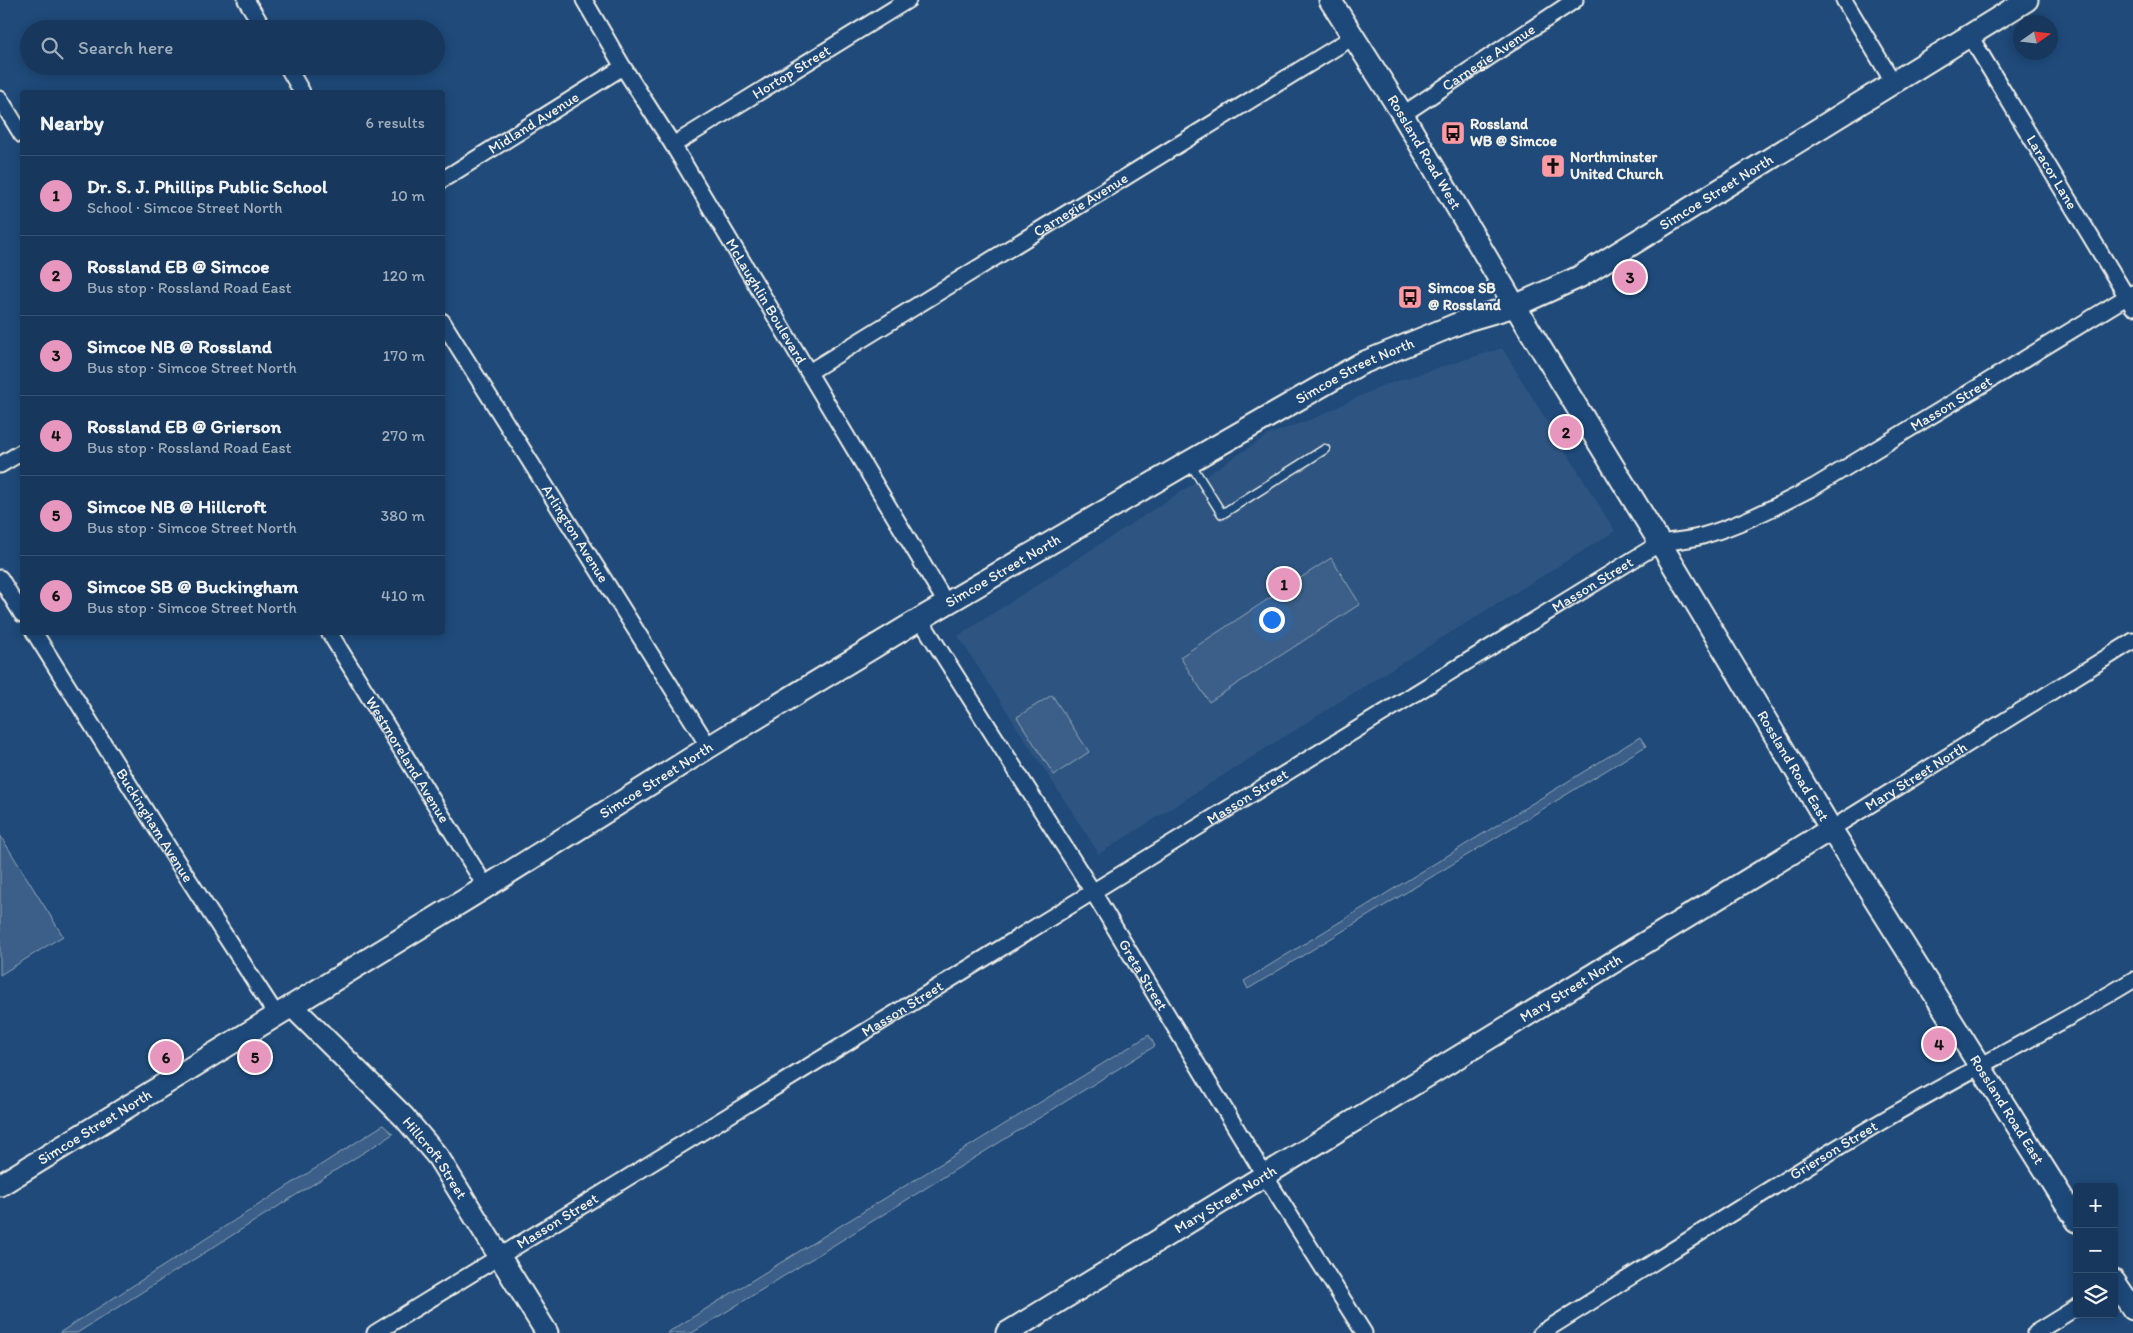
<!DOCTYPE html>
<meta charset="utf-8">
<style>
:root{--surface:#17385c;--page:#203f62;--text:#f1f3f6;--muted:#9eacbb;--line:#365272;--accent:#e797bd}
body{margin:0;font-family:Itim,sans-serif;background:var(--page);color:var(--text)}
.controls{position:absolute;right:15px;bottom:15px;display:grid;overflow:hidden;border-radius:5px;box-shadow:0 2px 12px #0003}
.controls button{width:45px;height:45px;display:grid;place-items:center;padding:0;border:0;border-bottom:1px solid var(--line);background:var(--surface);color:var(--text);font:25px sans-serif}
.compass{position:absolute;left:2013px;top:15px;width:45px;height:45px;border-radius:50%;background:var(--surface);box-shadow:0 2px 12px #0003;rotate:76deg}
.you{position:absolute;left:1271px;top:619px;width:18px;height:18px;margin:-12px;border:4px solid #fff;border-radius:50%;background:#1a73e8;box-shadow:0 0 0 8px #1a73e833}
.badge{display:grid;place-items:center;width:32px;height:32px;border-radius:50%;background:var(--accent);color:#111;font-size:16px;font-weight:700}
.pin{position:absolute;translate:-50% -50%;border:2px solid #fff;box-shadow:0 1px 5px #0006}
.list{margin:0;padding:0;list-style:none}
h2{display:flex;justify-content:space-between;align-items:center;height:65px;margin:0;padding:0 20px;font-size:21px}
h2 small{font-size:16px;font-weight:400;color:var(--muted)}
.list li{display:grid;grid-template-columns:32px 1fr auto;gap:15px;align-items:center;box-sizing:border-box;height:80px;padding:0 20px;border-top:1px solid var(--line)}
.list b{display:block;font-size:19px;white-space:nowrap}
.list p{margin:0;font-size:16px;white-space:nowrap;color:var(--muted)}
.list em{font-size:16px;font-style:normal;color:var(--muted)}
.icon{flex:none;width:28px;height:28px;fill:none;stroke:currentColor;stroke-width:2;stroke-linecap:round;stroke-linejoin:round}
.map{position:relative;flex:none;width:2133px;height:1333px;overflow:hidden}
.search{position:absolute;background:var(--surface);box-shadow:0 2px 12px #0003;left:20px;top:20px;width:425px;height:55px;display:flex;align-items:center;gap:12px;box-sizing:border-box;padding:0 18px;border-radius:28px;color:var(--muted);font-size:19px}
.panel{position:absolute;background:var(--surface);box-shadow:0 2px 12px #0003;left:20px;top:90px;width:425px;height:545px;border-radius:5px}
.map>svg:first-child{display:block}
</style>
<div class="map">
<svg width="2133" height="1333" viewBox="0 0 2133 1333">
<rect width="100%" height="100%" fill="#1f4a7a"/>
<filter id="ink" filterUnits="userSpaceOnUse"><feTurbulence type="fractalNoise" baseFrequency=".02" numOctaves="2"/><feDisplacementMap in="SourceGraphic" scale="10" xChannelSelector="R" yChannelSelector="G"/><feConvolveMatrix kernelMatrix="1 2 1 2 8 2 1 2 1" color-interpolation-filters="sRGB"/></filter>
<g filter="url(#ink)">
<path fill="#2d5581" d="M1502 348 1615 531 1382 675 1099 854 958 636 1270 434 1315 418 1381 386Z"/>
<g fill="#3a5f88" stroke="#97a8b8">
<path d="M1331 558 1360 604 1209 702 1180 657Z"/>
<path d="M1052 695 1089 752 1054 775 1017 717Z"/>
<path d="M1640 737 1646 746 1248 989 1244 981Z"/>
<path d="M0 835 63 936 0 975Z"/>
<path d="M1149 1035 1155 1046 692 1333H667Z"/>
<path d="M383 1125 393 1134 77 1333H59Z"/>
</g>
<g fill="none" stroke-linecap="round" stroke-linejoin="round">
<defs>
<path id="lane" d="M1190 463 1222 514 1325 449"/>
<g id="street">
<path d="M246 0 264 29"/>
<path id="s1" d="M584 0 623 67 673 145 946 603"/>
<path d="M1844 0 1893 82"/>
<path id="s2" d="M1970 36 2133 307"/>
<path d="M287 66 302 92"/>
<path d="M0 99 22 135"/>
<path id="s3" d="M1402 115 1575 0"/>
<path id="s4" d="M673 145 908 0"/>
<path id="s5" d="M442 180 623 67"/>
<path id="s6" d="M442 321 709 747"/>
<path id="s7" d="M809 372 1353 37"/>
<path d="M0 465 22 452"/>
<path d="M0 578 22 614"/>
<path id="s8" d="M920 619 1093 892 1265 1176 1364 1333"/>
<path id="s9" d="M34 632 178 863 277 1016"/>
<path id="s10" d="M329 632 486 887"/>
<path id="s11" d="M1831 829 2133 641"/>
<path id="s12" d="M375 1333 1660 543C1673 541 1686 540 1699 537 1739 526 1777 506 1814 487L2133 293"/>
<path id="s13" d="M1541 1333C1657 1261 1771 1186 1889 1117 1969 1070 2053 1029 2133 980"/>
<path d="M2035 1333 2077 1307"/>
</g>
<g id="secondary">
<path id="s14" d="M1330 0 1398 107 1515 306 1660 543 1831 829 2077 1221"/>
<path id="s15" d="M292 1006 404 1117 438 1157 547 1333"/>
<path id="s16" d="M0 1185 486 887 709 747 920 619 1189 462 1360 364 1467 320 1515 306 1579 277 2027 0"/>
<path d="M2114 1281 2133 1309"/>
<path id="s17" d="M1007 1333 1831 829"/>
</g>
</defs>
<use href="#lane" stroke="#f4f1e8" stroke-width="11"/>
<use href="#street" stroke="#f4f1e8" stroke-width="19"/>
<use href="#secondary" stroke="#f4f1e8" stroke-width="25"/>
<use href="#lane" stroke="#1f4a7a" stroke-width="8"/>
<use href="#street" stroke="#1f4a7a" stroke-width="15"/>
<use href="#secondary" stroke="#1f4a7a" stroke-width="21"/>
</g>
</g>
<defs>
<symbol id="bus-square" viewBox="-11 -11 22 22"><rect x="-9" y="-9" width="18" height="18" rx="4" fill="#ff9aa2" stroke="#1f4a7a"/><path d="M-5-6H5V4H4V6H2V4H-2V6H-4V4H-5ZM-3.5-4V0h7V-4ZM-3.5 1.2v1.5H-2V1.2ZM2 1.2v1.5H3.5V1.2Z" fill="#111"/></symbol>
<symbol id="church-square" viewBox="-11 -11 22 22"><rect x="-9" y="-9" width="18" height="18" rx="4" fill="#ff9aa2" stroke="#1f4a7a"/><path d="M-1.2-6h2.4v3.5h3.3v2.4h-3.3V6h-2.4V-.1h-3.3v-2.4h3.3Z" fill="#111"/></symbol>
</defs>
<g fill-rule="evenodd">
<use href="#bus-square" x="1439" y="119" width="28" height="28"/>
<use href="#church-square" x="1539" y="152" width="28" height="28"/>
<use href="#bus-square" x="1396" y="283" width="28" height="28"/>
</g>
<g text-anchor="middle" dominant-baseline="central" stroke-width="4" stroke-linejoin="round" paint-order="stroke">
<g font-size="15" fill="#f4f1e8" stroke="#1f4a7a">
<text stroke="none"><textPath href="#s3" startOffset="104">Carnegie Avenue</textPath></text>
<text stroke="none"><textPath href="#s4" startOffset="139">Hortop Street</textPath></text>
<text stroke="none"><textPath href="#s5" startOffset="108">Midland Avenue</textPath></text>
<text stroke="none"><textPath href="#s14" startOffset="179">Rossland Road West</textPath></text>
<text stroke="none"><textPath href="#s2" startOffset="159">Laracor Lane</textPath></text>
<text stroke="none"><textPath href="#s16" startOffset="1986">Simcoe Street North</textPath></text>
<text stroke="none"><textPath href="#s7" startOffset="319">Carnegie Avenue</textPath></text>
<text stroke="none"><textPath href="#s1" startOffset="352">McLaughlin Boulevard</textPath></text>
<text stroke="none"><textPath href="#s16" startOffset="1581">Simcoe Street North</textPath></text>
<text stroke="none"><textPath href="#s12" startOffset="1834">Masson Street</textPath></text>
<text stroke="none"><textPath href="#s6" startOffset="251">Arlington Avenue</textPath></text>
<text stroke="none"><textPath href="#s16" startOffset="1176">Simcoe Street North</textPath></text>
<text stroke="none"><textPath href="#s12" startOffset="1429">Masson Street</textPath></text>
<text stroke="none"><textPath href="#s10" startOffset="150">Westmoreland Avenue</textPath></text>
<text stroke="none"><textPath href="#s14" startOffset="895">Rossland Road East</textPath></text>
<text stroke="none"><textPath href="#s11" startOffset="100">Mary Street North</textPath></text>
<text stroke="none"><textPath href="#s16" startOffset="771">Simcoe Street North</textPath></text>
<text stroke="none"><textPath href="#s12" startOffset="1024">Masson Street</textPath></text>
<text stroke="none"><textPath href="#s9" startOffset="228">Buckingham Avenue</textPath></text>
<text stroke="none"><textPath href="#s8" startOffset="420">Greta Street</textPath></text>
<text stroke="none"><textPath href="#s17" startOffset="661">Mary Street North</textPath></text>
<text stroke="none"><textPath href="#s12" startOffset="619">Masson Street</textPath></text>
<text stroke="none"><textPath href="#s14" startOffset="1300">Rossland Road East</textPath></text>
<text stroke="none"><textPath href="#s16" startOffset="111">Simcoe Street North</textPath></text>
<text stroke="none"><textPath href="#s13" startOffset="345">Grierson Street</textPath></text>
<text stroke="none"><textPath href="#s15" startOffset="209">Hillcroft Street</textPath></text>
<text stroke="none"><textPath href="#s17" startOffset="256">Mary Street North</textPath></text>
<text stroke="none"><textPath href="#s12" startOffset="214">Masson Street</textPath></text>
</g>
<g font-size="15" font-weight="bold" fill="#f4f1e8" stroke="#1f4a7a" text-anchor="start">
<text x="1470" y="124">Rossland<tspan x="1470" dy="17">WB @ Simcoe</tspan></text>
<text x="1570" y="157">Northminster<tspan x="1570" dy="17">United Church</tspan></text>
<text x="1428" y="288">Simcoe SB<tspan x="1428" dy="17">@ Rossland</tspan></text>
</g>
</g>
</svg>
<div class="controls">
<button>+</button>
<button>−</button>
<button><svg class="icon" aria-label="layers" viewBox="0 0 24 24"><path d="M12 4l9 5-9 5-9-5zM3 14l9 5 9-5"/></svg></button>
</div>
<svg class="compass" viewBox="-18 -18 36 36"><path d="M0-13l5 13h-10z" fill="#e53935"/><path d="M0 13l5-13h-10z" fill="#9eacbb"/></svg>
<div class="you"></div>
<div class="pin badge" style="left:1284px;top:584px">1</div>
<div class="pin badge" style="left:1566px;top:432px">2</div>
<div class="pin badge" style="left:1630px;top:277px">3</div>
<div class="pin badge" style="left:1939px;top:1044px">4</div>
<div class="pin badge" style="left:255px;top:1057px">5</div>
<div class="pin badge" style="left:166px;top:1057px">6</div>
<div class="search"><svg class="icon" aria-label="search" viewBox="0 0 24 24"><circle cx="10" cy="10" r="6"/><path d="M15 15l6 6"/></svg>Search here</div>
<section class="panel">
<h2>Nearby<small>6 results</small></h2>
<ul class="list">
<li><span class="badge">1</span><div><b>Dr. S. J. Phillips Public School</b><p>School · Simcoe Street North</p></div><em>10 m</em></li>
<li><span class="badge">2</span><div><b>Rossland EB @ Simcoe</b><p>Bus stop · Rossland Road East</p></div><em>120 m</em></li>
<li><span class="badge">3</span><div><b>Simcoe NB @ Rossland</b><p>Bus stop · Simcoe Street North</p></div><em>170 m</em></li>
<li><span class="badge">4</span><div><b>Rossland EB @ Grierson</b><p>Bus stop · Rossland Road East</p></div><em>270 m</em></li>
<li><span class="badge">5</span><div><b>Simcoe NB @ Hillcroft</b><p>Bus stop · Simcoe Street North</p></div><em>380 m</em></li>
<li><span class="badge">6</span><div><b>Simcoe SB @ Buckingham</b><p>Bus stop · Simcoe Street North</p></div><em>410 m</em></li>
</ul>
</section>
</div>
